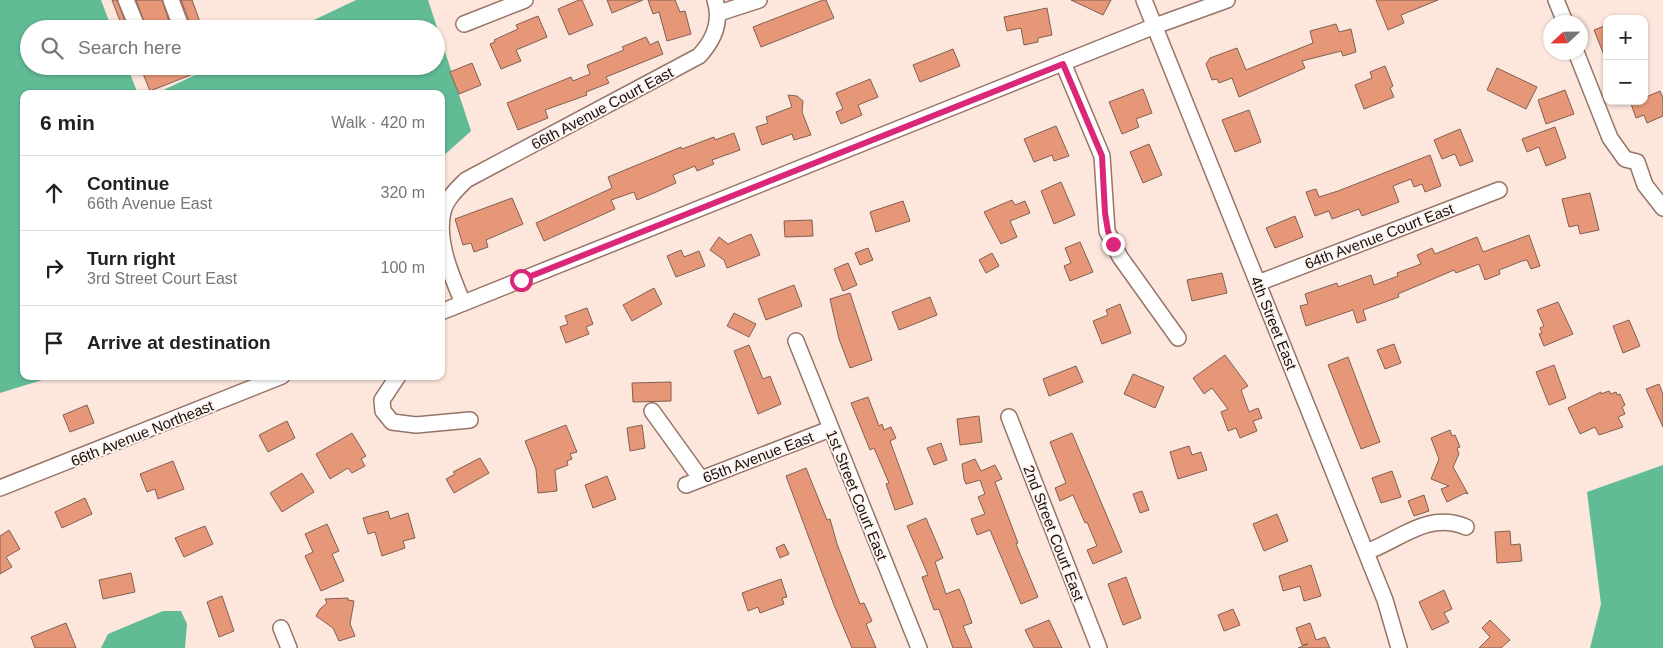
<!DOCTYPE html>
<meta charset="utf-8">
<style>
:root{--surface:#fff;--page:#f2f2f2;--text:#222;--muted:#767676;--line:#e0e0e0}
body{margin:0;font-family:Arial,sans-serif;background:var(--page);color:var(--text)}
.controls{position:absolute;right:15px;top:15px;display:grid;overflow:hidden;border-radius:10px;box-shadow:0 1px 4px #0004}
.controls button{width:45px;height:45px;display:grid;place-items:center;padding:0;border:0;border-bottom:1px solid var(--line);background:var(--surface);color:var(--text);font:25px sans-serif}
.compass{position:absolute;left:1543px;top:15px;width:45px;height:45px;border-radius:50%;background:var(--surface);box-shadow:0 1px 4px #0004;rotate:248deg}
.stop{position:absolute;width:15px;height:15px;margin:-11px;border:4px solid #db2777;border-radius:50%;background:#fff}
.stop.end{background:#db2777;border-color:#fff;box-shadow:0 1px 5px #0008}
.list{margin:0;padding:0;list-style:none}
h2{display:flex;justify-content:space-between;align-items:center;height:65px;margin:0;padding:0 20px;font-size:21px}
h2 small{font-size:16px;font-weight:400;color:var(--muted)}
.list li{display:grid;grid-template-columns:32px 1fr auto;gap:15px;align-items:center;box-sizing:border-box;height:75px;padding:0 20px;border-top:1px solid var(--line)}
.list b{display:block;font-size:19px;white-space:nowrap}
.list p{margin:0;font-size:16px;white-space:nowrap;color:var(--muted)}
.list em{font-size:16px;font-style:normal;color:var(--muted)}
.icon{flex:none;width:28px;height:28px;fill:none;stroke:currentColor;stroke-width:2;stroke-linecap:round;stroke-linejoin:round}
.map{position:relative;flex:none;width:1663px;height:648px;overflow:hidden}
.search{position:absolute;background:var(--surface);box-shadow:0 1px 4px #0004;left:20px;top:20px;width:425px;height:55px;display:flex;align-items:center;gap:12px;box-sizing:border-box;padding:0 18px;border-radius:28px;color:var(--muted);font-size:19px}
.panel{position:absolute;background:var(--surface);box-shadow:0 1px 4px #0004;left:20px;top:90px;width:425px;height:290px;border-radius:10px}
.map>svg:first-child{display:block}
</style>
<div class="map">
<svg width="1663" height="648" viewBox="0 0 1663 648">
<rect width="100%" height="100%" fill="#fde6dc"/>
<g fill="#61bc96">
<path d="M0 0H101L112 29H29V66H127L138 94H24V376H55L0 393Z"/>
<path d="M356 0H428L471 131 441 158V94H155L214 66H436V29H295Z"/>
<path d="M1663 465V648H1590L1601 604 1587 492Z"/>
<path d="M163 611H181L187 624 185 648H101L108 634Z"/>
</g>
<g fill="#e69777" stroke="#816053">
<path d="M112 0H117L128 29H123Z"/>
<path d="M136 0H162L171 27 147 29Z"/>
<path d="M181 0H192L200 22 191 26Z"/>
<path d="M579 0H582L593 25 569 35 558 9Z"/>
<path d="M607 0H643L612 13Z"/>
<path d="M648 0H675L680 12 685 11 691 34 667 41 659 12 653 14Z"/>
<path d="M823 0H826L834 18 761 47 753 27Z"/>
<path d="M1071 0H1111L1103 15Z"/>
<path d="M1376 0H1438L1401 15 1404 23 1388 30Z"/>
<path d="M1047 8 1052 35 1038 38V42L1024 45 1021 28 1007 31 1004 17Z"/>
<path d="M538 16 547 37 516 50 521 61 501 69 490 44 495 42 494 40 518 29 516 25Z"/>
<path d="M1336 24 1339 32 1351 29 1356 52 1343 56 1341 51 1302 61 1305 68 1239 97 1232 78 1219 83 1217 79 1212 80 1206 64 1210 58 1237 48 1246 70 1313 43 1310 31Z"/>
<path d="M1607 25V60H1606L1594 30Z"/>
<path d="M646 37 650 45 658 41 663 54 606 77 609 83 586 92 587 95 545 110 548 118 518 130 507 103 571 77 573 81 590 74 587 65 624 50 622 47Z"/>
<path d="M953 49 960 66 920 82 913 65Z"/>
<path d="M472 63 481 85 459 94 450 72Z"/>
<path d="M140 66H211V67L150 91Z"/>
<path d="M1385 66 1393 86 1390 88 1394 97 1364 109 1355 85 1372 78 1370 72Z"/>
<path d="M1497 68 1537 87 1526 109 1487 90Z"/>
<path d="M870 79 878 97 858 105 862 115 841 124 836 112 843 109 836 93Z"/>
<path d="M1143 89 1152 113 1136 119 1139 127 1122 134 1109 102Z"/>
<path d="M1565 90 1574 114 1546 124 1538 100Z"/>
<path d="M1660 91 1663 98V116L1647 123 1644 115 1636 118 1630 101H1644V98Z"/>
<path d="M788 95 797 96 803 101 802 112 811 135 794 140 792 134 762 145 756 127 768 123 766 117 792 107Z"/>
<path d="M1249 110 1261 142 1235 152 1222 120Z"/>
<path d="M1056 126 1069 156 1054 161 1052 155 1034 162 1024 139Z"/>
<path d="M1555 127 1566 158 1546 166 1539 147 1527 152 1522 139Z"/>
<path d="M1460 129 1473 161 1460 166 1455 154 1442 159 1434 140Z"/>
<path d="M734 133 740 150 712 160 714 164 697 171 695 166 673 175 676 183 654 193 637 200 634 192 611 200 615 209 544 241 536 223 612 188 608 177 681 147 682 149 714 137 715 140Z"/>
<path d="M1149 144 1162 175 1143 183 1130 152Z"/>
<path d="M1430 155 1441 186 1425 192 1422 184 1414 187 1411 179 1393 186 1399 202 1362 216 1359 209 1332 219 1329 211 1315 216 1306 192 1316 189 1319 197 1338 191Z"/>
<path d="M1061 182 1075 215 1054 224 1041 191Z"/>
<path d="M1590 193 1599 230 1580 234 1578 225 1569 227 1562 199Z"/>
<path d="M512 198 523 224 486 240 488 247 474 252 471 243 463 245 455 219Z"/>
<path d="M1012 200 1015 205 1025 201 1030 213 1010 221 1017 237 1001 244 984 212Z"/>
<path d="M903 201 910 221 876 232 870 212Z"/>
<path d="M1295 216 1303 237 1275 248 1266 228Z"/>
<path d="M812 220 813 236 785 237 784 221Z"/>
<path d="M751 234 760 255 727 268 724 260 710 250 719 237 728 244Z"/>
<path d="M1529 235 1540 266 1531 269 1527 260 1522 261 1499 270 1500 274 1485 280 1479 264 1456 273 1454 270 1398 294 1399 297 1363 310 1366 320 1357 323 1353 310 1306 326 1300 306 1308 304 1305 294 1337 283 1338 287 1371 275 1374 285 1398 276 1397 273 1421 264 1417 255 1432 248 1435 254 1477 237 1483 252Z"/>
<path d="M1080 242 1093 272 1070 281 1064 266 1071 263 1065 248Z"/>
<path d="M868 248 873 260 860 265 855 253Z"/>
<path d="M681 250 684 257 699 251 705 266 676 277 667 256Z"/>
<path d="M992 253 999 266 986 273 979 260Z"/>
<path d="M848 263 857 285 843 291 834 269Z"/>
<path d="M1222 273 1227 293 1192 301 1187 280Z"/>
<path d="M794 285 802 306 766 320 758 299Z"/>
<path d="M654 288 662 304 632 321 623 305Z"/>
<path d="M850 293 872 360 850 368 839 339 830 299Z"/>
<path d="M930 297 937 315 899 330 892 312Z"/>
<path d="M1558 302 1573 334 1544 346 1539 334 1542 333 1540 328 1544 326 1537 310Z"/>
<path d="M1120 304 1131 333 1102 344 1093 321 1108 315 1106 310Z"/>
<path d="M587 308 593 324 586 327 589 334 566 343 560 327 568 324 565 316Z"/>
<path d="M734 313 756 324 749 337 727 326Z"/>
<path d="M1629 320 1640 346 1623 353 1613 326Z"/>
<path d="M1394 344 1401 363 1385 369 1377 350Z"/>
<path d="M749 345 763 379 770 376 781 404 758 414 734 351Z"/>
<path d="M1225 355 1248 386 1241 390 1249 412 1258 408 1262 418 1253 421 1257 431 1240 438 1236 428 1228 431 1221 412 1228 409 1212 388 1204 394 1193 378Z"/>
<path d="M1348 357 1380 442 1361 449 1328 365Z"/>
<path d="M1554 365 1566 398 1549 405 1536 372Z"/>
<path d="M1076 366 1083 382 1049 396 1043 379Z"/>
<path d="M1133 374 1164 387 1155 408 1124 394Z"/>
<path d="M671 382V401L633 402 632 383Z"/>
<path d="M1659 384 1663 394V427L1646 389Z"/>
<path d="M1609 391 1611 394 1616 392 1617 395 1620 394 1625 405 1622 407 1625 414 1618 417 1623 427 1599 435 1595 427 1580 434 1568 408 1601 392V394Z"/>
<path d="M868 397 879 426 882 424 884 430 891 427 896 438 890 441 913 504 895 510 886 484 889 483 874 448 870 450 851 403Z"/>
<path d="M87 405 94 423 70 432 63 415Z"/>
<path d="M979 416 982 442 960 445 957 419Z"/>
<path d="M287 421 295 438 268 452 259 435Z"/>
<path d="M566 425 577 452 570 454 572 459 567 461 568 465 555 470 557 491 538 493 536 469 525 441Z"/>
<path d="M642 425 645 448 630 451 627 428Z"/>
<path d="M1450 430 1452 436 1455 435 1460 447 1457 448 1459 454 1453 467 1468 494 1465 493 1447 502 1441 489 1449 486 1431 479 1439 459 1431 438Z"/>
<path d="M352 433 366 456 361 459 365 466 352 473 348 468 330 479 316 454Z"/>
<path d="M1072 433 1122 552 1093 564 1087 550 1097 546 1087 522 1085 523 1073 495 1060 501 1055 488 1066 483 1050 442Z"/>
<path d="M941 443 947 460 934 465 927 448Z"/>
<path d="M1189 446 1192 455 1201 452 1207 470 1178 479 1170 452Z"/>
<path d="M480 458 489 473 454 493 446 479 455 474 453 472Z"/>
<path d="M975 459 981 471 995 465 1002 479 995 482 1018 543 1016 544 1038 597 1021 604 990 530 977 535 971 519 985 514 978 497 985 494 980 480 966 484 964 479 962 464Z"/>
<path d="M173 461 184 489 158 499 155 489 147 492 140 474Z"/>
<path d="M806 468 827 520 830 519 837 544 860 604 864 603 872 621 866 624 876 648H852L834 605 786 476Z"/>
<path d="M1392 471 1401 497 1381 503 1372 478Z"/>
<path d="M302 473 314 492 282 512 270 493Z"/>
<path d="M607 476 616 499 593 508 585 485Z"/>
<path d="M1142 491 1149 510 1140 513 1133 494Z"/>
<path d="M1424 495 1429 511 1414 516 1408 501Z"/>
<path d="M85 498 92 514 62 528 55 512Z"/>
<path d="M388 511 390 519 408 513 415 538 403 541 405 548 382 556 375 532 368 534 363 518Z"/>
<path d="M1277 514 1288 541 1264 551 1253 524Z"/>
<path d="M926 518 943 558 935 562 946 594 959 589 964 600 972 623 963 626 972 648H953L939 609 934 610 922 577 928 575 907 526Z"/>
<path d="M327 524 339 551 332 554 344 581 321 591 305 556 313 552 305 534Z"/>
<path d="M205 526 213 544 184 557 175 538Z"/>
<path d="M9 530 20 549 6 557 12 567 0 574V536Z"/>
<path d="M1510 531 1511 545 1520 544 1522 561 1497 563 1495 532Z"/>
<path d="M784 544 789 554 780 558 776 548Z"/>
<path d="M1311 565 1321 596 1304 601 1300 586 1283 591 1279 576Z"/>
<path d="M131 573 135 592 103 599 99 580Z"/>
<path d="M1126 577 1141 618 1123 625 1108 584Z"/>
<path d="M781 579 787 597 782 598 784 604 760 613 758 607 748 611 742 593Z"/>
<path d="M1444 590 1452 609 1444 613 1449 622 1432 630 1419 602Z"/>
<path d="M222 596 234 631 219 637 207 602Z"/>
<path d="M348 598V600L354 601 350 624 355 636 339 641 333 628 316 616 320 609 327 603 325 599Z"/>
<path d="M1233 609 1240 625 1224 631 1218 615Z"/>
<path d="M1049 620 1062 648H1034L1025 630Z"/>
<path d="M1490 620 1510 640 1501 648H1479L1490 637 1482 628Z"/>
<path d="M66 623 76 648H35L31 637Z"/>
<path d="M1310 623 1316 640 1325 637 1330 648H1298L1308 644 1302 645 1296 628Z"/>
</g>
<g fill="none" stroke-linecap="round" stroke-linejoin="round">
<defs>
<g id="minor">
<path d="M126 0 138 29"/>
<path d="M171 0 182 29"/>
<path d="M1144 0 1385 600 1399 648"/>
<path d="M1556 0 1565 22"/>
<path d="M719 13 759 0"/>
<path d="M464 24 525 0"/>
<path d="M1576 52 1610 138 1625 159 1637 162 1645 185 1663 208"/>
<path d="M1063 63 1102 156 1107 231 1120 257 1178 338"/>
<path d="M1258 283 1499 190"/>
<path d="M463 303C452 277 436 241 443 212 446 199 457 189 466 180L699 56C714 40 722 22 715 0"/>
<path d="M441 312 1155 26 1227 0"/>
<path d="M796 341 919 648"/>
<path d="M398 376 382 400 383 411 392 422 416 425 470 420"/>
<path d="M652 411 701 479"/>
<path d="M1009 417 1099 648"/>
<path d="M686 485 830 429"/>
<path d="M0 488 282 376"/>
<path d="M1366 552C1400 540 1427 511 1466 527"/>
<path d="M281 628 289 648"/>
</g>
</defs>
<use href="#minor" stroke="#977467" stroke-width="18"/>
<use href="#minor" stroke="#fff" stroke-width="15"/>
</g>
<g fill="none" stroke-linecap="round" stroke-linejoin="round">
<path stroke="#db2777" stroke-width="6" d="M521 280 1063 64 1102 156 1105 213 1108 231 1113 244"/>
</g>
<g text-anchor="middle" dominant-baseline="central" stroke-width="4" stroke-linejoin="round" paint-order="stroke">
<g font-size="15" fill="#1a0e09" stroke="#fef6f3">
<text transform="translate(602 108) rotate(-28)">66th Avenue Court East</text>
<text transform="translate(1379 236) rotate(-21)">64th Avenue Court East</text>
<text transform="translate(1274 323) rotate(68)">4th Street East</text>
<text transform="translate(142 433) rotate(-22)">66th Avenue Northeast</text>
<text transform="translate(758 457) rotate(-21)">65th Avenue East</text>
<text transform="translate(857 495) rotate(68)">1st Street Court East</text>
<text transform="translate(1054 533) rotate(69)">2nd Street Court East</text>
</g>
</g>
</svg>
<div class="controls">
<button>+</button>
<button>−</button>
</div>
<svg class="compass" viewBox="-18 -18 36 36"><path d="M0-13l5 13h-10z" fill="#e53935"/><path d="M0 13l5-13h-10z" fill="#767676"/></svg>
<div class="stop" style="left:521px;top:280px"></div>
<div class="stop end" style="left:1113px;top:244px"></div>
<div class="search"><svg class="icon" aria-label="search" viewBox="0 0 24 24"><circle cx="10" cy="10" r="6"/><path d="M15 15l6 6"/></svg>Search here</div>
<section class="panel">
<h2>6 min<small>Walk · 420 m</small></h2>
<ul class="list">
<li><svg class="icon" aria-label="ahead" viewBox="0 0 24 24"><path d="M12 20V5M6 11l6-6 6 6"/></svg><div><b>Continue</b><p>66th Avenue East</p></div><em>320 m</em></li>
<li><svg class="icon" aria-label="right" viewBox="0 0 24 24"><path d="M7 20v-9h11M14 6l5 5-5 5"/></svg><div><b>Turn right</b><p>3rd Street Court East</p></div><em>100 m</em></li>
<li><svg class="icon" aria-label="arrive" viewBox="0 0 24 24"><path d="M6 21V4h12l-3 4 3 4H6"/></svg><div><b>Arrive at destination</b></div></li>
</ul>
</section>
</div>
